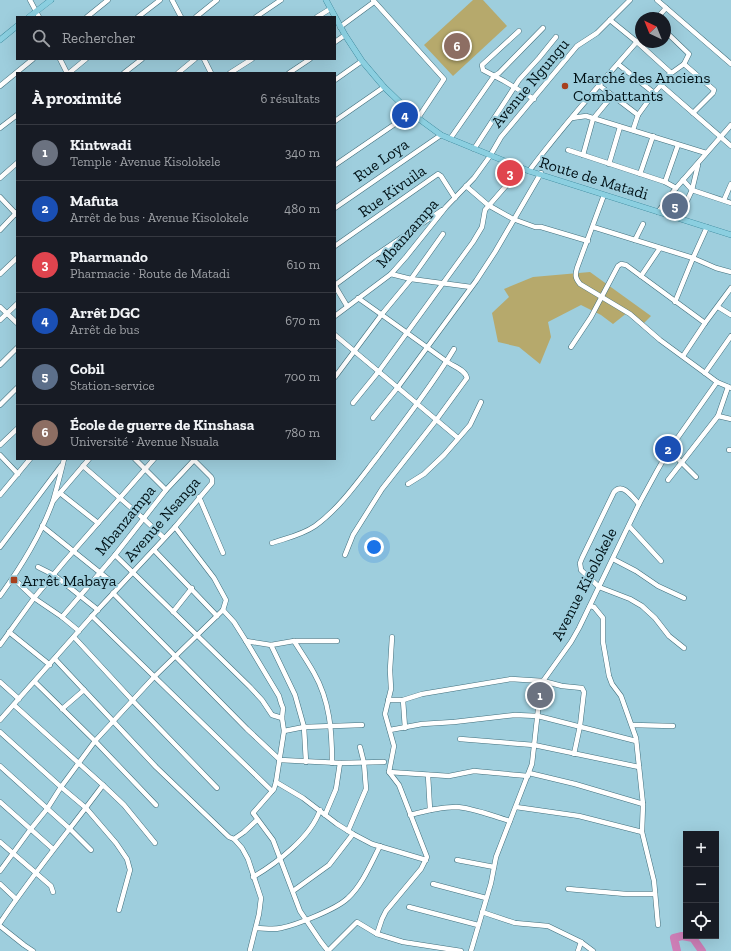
<!DOCTYPE html>
<html lang="fr">
<meta charset="utf-8">
<style>
:root{--surface:#171b24;--page:#20242c;--text:#f1f3f6;--muted:#9ea1a6;--line:#363941;--accent:#d0a294}
body{margin:0;font-family:"Zilla Slab",serif;background:var(--page);color:var(--text)}
.controls{position:absolute;right:12px;bottom:12px;display:grid;overflow:hidden;border-radius:0px;box-shadow:0 4px 16px #0002}
.controls button{width:36px;height:36px;display:grid;place-items:center;padding:0;border:0;border-bottom:1px solid var(--line);background:var(--surface);color:var(--text);font:20px sans-serif}
.compass{position:absolute;left:635px;top:12px;width:36px;height:36px;border-radius:50%;background:var(--surface);box-shadow:0 4px 16px #0002;rotate:317deg}
.you{position:absolute;left:374px;top:547px;width:14px;height:14px;margin:-10px;border:3px solid #fff;border-radius:50%;background:#1a73e8;box-shadow:0 0 0 6px #1a73e833}
.badge{display:grid;place-items:center;width:26px;height:26px;border-radius:50%;background:var(--accent);color:#fff;font-size:13px;font-weight:700}
.pin{position:absolute;translate:-50% -50%;border:2px solid #fff;box-shadow:0 1px 4px #0006}
.list{margin:0;padding:0;list-style:none}
h2{display:flex;justify-content:space-between;align-items:center;height:52px;margin:0;padding:0 16px;font-size:17px}
h2 small{font-size:13px;font-weight:400;color:var(--muted)}
.list li{display:grid;grid-template-columns:26px 1fr auto;gap:12px;align-items:center;box-sizing:border-box;height:56px;padding:0 16px;border-top:1px solid var(--line)}
.list b{display:block;font-size:15px;white-space:nowrap}
.list p{margin:0;font-size:13px;white-space:nowrap;color:var(--muted)}
.list em{font-size:13px;font-style:normal;color:var(--muted)}
.icon{flex:none;width:22px;height:22px;fill:none;stroke:currentColor;stroke-width:2;stroke-linecap:round;stroke-linejoin:round}
.map{position:relative;flex:none;width:731px;height:951px;overflow:hidden}
.search{position:absolute;background:var(--surface);box-shadow:0 4px 16px #0002;left:16px;top:16px;width:320px;height:44px;display:flex;align-items:center;gap:10px;box-sizing:border-box;padding:0 14px;border-radius:0px;color:var(--muted);font-size:15px}
.panel{position:absolute;background:var(--surface);box-shadow:0 4px 16px #0002;left:16px;top:72px;width:320px;height:388px;border-radius:0px}
.map>svg:first-child{display:block}
</style>
<div class="map">
<svg width="731" height="951" viewBox="0 0 731 951">
<rect width="100%" height="100%" fill="#9ecedd"/>
<g fill="#b6a96c">
<path d="M473 0H483L507 26 453 76 424 45Z"/>
<path d="M590 272 651 316 643 324 628 312 613 324 601 315 581 305 548 322 551 337 540 364 519 347 498 342 492 313 509 297 504 289 533 277Z"/>
</g>
<g fill="none" stroke-linecap="round" stroke-linejoin="round">
<path stroke="#cd7eb6" stroke-width="8" d="M677 951 674 938 682 936 693 938 702 951"/>
<defs>
<g id="minor">
<path d="M30 0 39 17"/>
<path d="M172 0 181 17"/>
<path d="M373 0 444 79 418 118"/>
<path d="M657 0 731 64"/>
<path d="M87 17 108 0"/>
<path d="M138 17 160 0"/>
<path d="M196 17 217 0"/>
<path d="M256 17 281 0"/>
<path d="M317 17 330 9"/>
<path d="M657 18 666 8"/>
<path d="M610 20 637 42 670 72 669 76 654 93 638 115 633 130"/>
<path d="M340 27 374 2"/>
<path d="M519 31 482 65 483 70 504 81 534 99"/>
<path d="M665 31 689 54 684 64 670 74"/>
<path d="M335 42 345 35"/>
<path d="M60 59 67 73"/>
<path d="M204 59 211 73"/>
<path d="M618 64 654 93"/>
<path d="M684 64 714 90 713 93 693 113"/>
<path d="M69 73 86 59"/>
<path d="M124 73 142 59"/>
<path d="M178 73 195 59"/>
<path d="M230 73 252 59"/>
<path d="M289 73 310 59"/>
<path d="M335 80 362 61"/>
<path d="M661 85 731 146"/>
<path d="M0 86 33 59"/>
<path d="M600 86 638 115"/>
<path d="M572 118 586 116 706 153"/>
<path d="M335 121 384 87"/>
<path d="M0 128 17 115"/>
<path d="M450 139 494 76 499 73 543 28"/>
<path d="M474 149 519 80 539 58 556 37"/>
<path d="M568 150 665 182 676 188"/>
<path d="M583 155 593 119 612 96"/>
<path d="M609 164 620 127"/>
<path d="M335 165 411 113"/>
<path d="M529 171C564 124 603 81 641 37"/>
<path d="M640 174 653 136"/>
<path d="M0 178 17 163"/>
<path d="M683 180 692 190 731 203"/>
<path d="M665 182 678 145"/>
<path d="M466 186 488 205 513 219 535 227H541L588 241"/>
<path d="M604 195 577 268C575 275 575 278 580 284L630 314 660 340 705 373 717 382 731 388"/>
<path d="M0 197 17 215"/>
<path d="M724 200 731 184"/>
<path d="M335 208 441 135"/>
<path d="M658 212 676 188 731 125"/>
<path d="M679 218 692 190 698 165"/>
<path d="M593 227 693 258 716 268 731 272"/>
<path d="M0 230 17 212"/>
<path d="M635 240 643 224"/>
<path d="M335 246 438 174 441 176 455 198"/>
<path d="M0 274 17 258"/>
<path d="M391 274 411 279 471 287"/>
<path d="M641 276 660 248"/>
<path d="M335 285 373 257 442 210"/>
<path d="M335 286 347 306"/>
<path d="M675 302 693 258 707 227"/>
<path d="M0 307 17 323"/>
<path d="M718 307 731 315"/>
<path d="M335 316 391 274 406 257 446 207 474 178 490 156 501 137 577 46 597 33 630 0"/>
<path d="M0 320 17 304"/>
<path d="M335 335 458 438"/>
<path d="M571 347 591 317 618 266 621 264 626 265 705 323"/>
<path d="M683 356 705 323 731 288"/>
<path d="M0 365 17 348"/>
<path d="M705 373 731 336"/>
<path d="M335 377 382 314 411 279 443 234"/>
<path d="M353 403 379 371 473 242 482 227 485 210 505 187"/>
<path d="M0 405 17 388"/>
<path d="M718 416 731 419"/>
<path d="M373 418 398 387 476 281 495 252 541 173"/>
<path d="M0 445 17 429"/>
<path d="M669 450 696 477"/>
<path d="M729 450H731"/>
<path d="M0 455 18 474"/>
<path d="M135 459 166 490"/>
<path d="M83 466 144 519 164 538"/>
<path d="M668 480 718 416 728 387"/>
<path d="M408 484 424 474 444 455 470 425 481 402"/>
<path d="M60 493 98 523"/>
<path d="M0 495 30 459"/>
<path d="M199 497 223 553"/>
<path d="M54 500 89 459"/>
<path d="M639 504C632 497 623 482 614 492L582 558 580 563 581 570 599 587 630 599 642 606 655 618 669 636 684 648"/>
<path d="M42 526 118 587"/>
<path d="M629 526 661 561"/>
<path d="M272 543C287 538 302 535 315 526 340 508 359 480 378 456 404 421 432 386 454 349"/>
<path d="M0 547 61 466"/>
<path d="M154 550 217 616"/>
<path d="M115 555 250 687 262 700 272 715 282 718"/>
<path d="M345 555 353 535 382 489 437 419 467 378C465 369 452 366 446 361 417 340 388 319 358 298"/>
<path d="M613 559 636 571 658 586 684 598"/>
<path d="M38 567 54 575 98 610"/>
<path d="M13 578 34 598 62 617 79 631"/>
<path d="M113 593 247 729 280 760 340 763 384 762"/>
<path d="M0 596C21 567 41 535 53 501 57 487 61 473 64 459"/>
<path d="M590 606 594 607 603 618V642L609 676 612 684 621 696 636 738 643 804 642 832 654 881 658 925"/>
<path d="M223 610 234 622 246 641 279 696 281 703 283 708 282 718 284 731 276 782 274 789 253 813 273 840 300 911 321 942 328 951"/>
<path d="M173 612 192 588"/>
<path d="M92 616 272 791"/>
<path d="M62 617 115 555 166 490 195 459"/>
<path d="M9 632 50 665"/>
<path d="M74 637 133 701 217 788"/>
<path d="M246 641 271 645 294 641H337"/>
<path d="M294 641C301 652 308 662 314 673 330 701 332 732 332 763"/>
<path d="M0 645 34 598 64 562 154 459"/>
<path d="M271 645 295 695 304 727 306 762"/>
<path d="M55 659 156 767 229 837 234 839 242 848 248 859 261 898 259 914 250 950"/>
<path d="M0 682 19 699"/>
<path d="M35 682 95 741 156 805"/>
<path d="M388 700H403L422 694 511 679 543 681 562 686 582 688 584 692 580 726 574 754"/>
<path d="M403 700 405 728"/>
<path d="M14 705 103 785 124 805 155 843"/>
<path d="M62 709 84 690"/>
<path d="M0 720 92 616 175 527 212 483V479L211 477 193 459"/>
<path d="M632 725 673 726"/>
<path d="M390 730 422 724 454 722 515 715 538 716 636 741"/>
<path d="M284 731 304 727 362 725"/>
<path d="M0 732 61 787 86 808 116 843 127 859 130 870 119 910"/>
<path d="M460 739 534 745 639 767"/>
<path d="M0 766 70 829 91 850"/>
<path d="M389 772 449 776 474 771 528 776"/>
<path d="M529 773 575 784 643 804"/>
<path d="M428 775 430 810"/>
<path d="M276 782 303 798 337 824 353 834 372 844 426 860"/>
<path d="M0 802 53 849"/>
<path d="M516 807 579 816 642 832"/>
<path d="M325 815 336 789 340 763"/>
<path d="M410 815C425 811 440 807 456 807 474 808 492 816 510 821"/>
<path d="M348 831 366 789 364 763 360 747"/>
<path d="M234 839 244 832 257 820"/>
<path d="M0 842 51 886 53 892"/>
<path d="M457 860 494 867"/>
<path d="M0 871 30 830 47 809 61 787 95 741 154 677 223 610 226 600 214 578 175 527"/>
<path d="M253 877C277 863 311 837 320 810"/>
<path d="M0 884 16 899"/>
<path d="M433 884 486 898"/>
<path d="M568 889 626 894H655"/>
<path d="M293 891 329 865 353 834"/>
<path d="M409 907 478 925"/>
<path d="M482 912 515 923 548 926 581 942 593 951"/>
<path d="M0 923C32 875 69 831 103 785"/>
<path d="M0 926 24 945 33 951"/>
<path d="M256 928C264 928 273 930 281 928 296 925 337 909 348 898 363 884 371 863 380 846"/>
<path d="M377 934 382 919 386 911 421 869 427 857 399 785 389 772 394 746 385 714 391 689 390 670 392 637"/>
<path d="M328 951 357 922 377 934 403 942 461 951"/>
<path d="M471 951 491 883 496 857 532 764 539 701 543 681 571 642 579 628 639 504 657 471 669 450 717 382"/>
<path d="M578 951 581 942"/>
</g>
<g id="major">
<path d="M326 0 345 35 362 61 384 87 411 113 441 135 529 171 731 235"/>
<path d="M29 17 51 0"/>
<path d="M0 40 17 26"/>
</g>
</defs>
<use href="#minor" stroke="#426f7c" stroke-width="5.5"/>
<use href="#major" stroke="#29788c" stroke-width="6"/>
<use href="#minor" stroke="#fff" stroke-width="4.5"/>
<use href="#major" stroke="#8bcfe0" stroke-width="5.5"/>
</g>
<g fill="#a7401d" stroke="#9ecedd" stroke-width="1.5">
<circle cx="565" cy="86" r="4"/>
<rect x="10" y="576" width="8" height="8" rx="2"/>
</g>
<g text-anchor="middle" dominant-baseline="central" stroke-width="4" stroke-linejoin="round" paint-order="stroke">
<g font-size="16" fill="#021318" stroke="#9ecedd" text-anchor="start">
<text x="573" y="77">Marché des Anciens<tspan x="573" dy="18">Combattants</tspan></text>
<text x="22" y="580">Arrêt Mabaya</text>
</g>
<g font-size="16" fill="#021318" stroke="#9ecedd">
<text transform="translate(530 83) rotate(-50)">Avenue Ngungu</text>
<text transform="translate(381 160) rotate(-35)">Rue Loya</text>
<text transform="translate(594 178) rotate(17)">Route de Matadi</text>
<text transform="translate(392 191) rotate(-35)">Rue Kivuila</text>
<text transform="translate(407 233) rotate(-49)">Mbanzampa</text>
<text transform="translate(162 519) rotate(-49)">Avenue Nsanga</text>
<text transform="translate(125 520) rotate(-51)">Mbanzampa</text>
<text transform="translate(584 584) rotate(-63)">Avenue Kisolokele</text>
</g>
</g>
</svg>
<div class="controls">
<button>+</button>
<button>−</button>
<button><svg class="icon" aria-label="locate" viewBox="0 0 24 24"><circle cx="12" cy="12" r="6"/><path d="M12 2v4M12 18v4M2 12h4M18 12h4"/></svg></button>
</div>
<svg class="compass" viewBox="-18 -18 36 36"><path d="M0-13l5 13h-10z" fill="#e53935"/><path d="M0 13l5-13h-10z" fill="#9ea1a6"/></svg>
<div class="you"></div>
<div class="pin badge" style="left:540px;top:695px;background:#6b7280">1</div>
<div class="pin badge" style="left:668px;top:449px;background:#1a4fb4">2</div>
<div class="pin badge" style="left:510px;top:173px;background:#e0444e">3</div>
<div class="pin badge" style="left:405px;top:115px;background:#1a4fb4">4</div>
<div class="pin badge" style="left:675px;top:206px;background:#5c6f8a">5</div>
<div class="pin badge" style="left:457px;top:46px;background:#8d6e63">6</div>
<div class="search"><svg class="icon" aria-label="search" viewBox="0 0 24 24"><circle cx="10" cy="10" r="6"/><path d="M15 15l6 6"/></svg>Rechercher</div>
<section class="panel">
<h2>À proximité<small>6 résultats</small></h2>
<ul class="list">
<li><span class="badge" style="background:#6b7280">1</span><div><b>Kintwadi</b><p>Temple · Avenue Kisolokele</p></div><em>340 m</em></li>
<li><span class="badge" style="background:#1a4fb4">2</span><div><b>Mafuta</b><p>Arrêt de bus · Avenue Kisolokele</p></div><em>480 m</em></li>
<li><span class="badge" style="background:#e0444e">3</span><div><b>Pharmando</b><p>Pharmacie · Route de Matadi</p></div><em>610 m</em></li>
<li><span class="badge" style="background:#1a4fb4">4</span><div><b>Arrêt DGC</b><p>Arrêt de bus</p></div><em>670 m</em></li>
<li><span class="badge" style="background:#5c6f8a">5</span><div><b>Cobil</b><p>Station-service</p></div><em>700 m</em></li>
<li><span class="badge" style="background:#8d6e63">6</span><div><b>École de guerre de Kinshasa</b><p>Université · Avenue Nsuala</p></div><em>780 m</em></li>
</ul>
</section>
</div>
